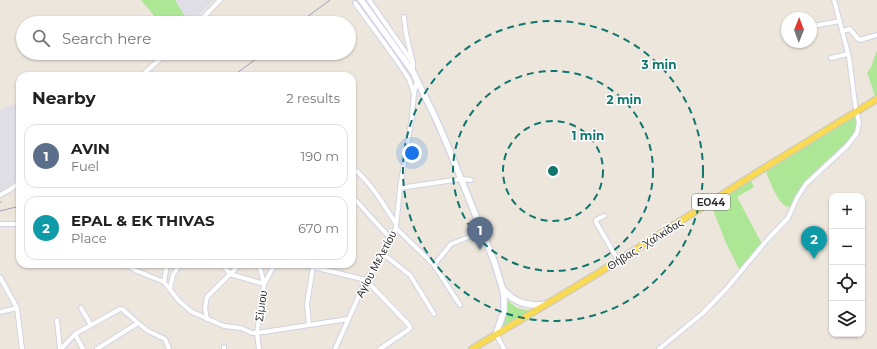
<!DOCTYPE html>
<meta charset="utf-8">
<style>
:root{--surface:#fff;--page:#f6f6f6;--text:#222;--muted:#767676;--line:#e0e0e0;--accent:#3752ff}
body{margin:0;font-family:Montserrat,sans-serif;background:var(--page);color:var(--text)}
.controls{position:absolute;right:12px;bottom:12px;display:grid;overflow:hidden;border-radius:8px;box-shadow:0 1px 3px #0004}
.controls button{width:36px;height:36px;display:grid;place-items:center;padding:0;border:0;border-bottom:1px solid var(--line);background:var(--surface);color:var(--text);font:20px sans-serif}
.compass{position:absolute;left:781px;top:12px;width:36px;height:36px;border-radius:50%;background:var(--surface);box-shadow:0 1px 3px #0004;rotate:1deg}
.you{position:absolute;left:412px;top:153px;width:14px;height:14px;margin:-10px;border:3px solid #fff;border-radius:50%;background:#1a73e8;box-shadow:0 0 0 6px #1a73e833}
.badge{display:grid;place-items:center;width:26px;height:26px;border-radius:50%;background:var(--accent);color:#fff;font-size:13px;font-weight:700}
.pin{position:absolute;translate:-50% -33px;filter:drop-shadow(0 1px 2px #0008)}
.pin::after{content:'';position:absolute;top:21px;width:14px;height:12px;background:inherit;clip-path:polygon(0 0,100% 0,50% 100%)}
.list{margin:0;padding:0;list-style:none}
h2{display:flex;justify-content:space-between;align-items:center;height:52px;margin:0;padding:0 16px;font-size:17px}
h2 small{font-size:13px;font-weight:400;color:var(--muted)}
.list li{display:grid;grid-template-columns:26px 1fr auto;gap:12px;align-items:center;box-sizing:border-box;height:64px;margin:0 8px 8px;padding:0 8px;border:1px solid var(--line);border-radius:12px}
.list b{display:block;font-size:15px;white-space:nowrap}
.list p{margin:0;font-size:13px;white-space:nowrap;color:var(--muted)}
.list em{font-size:13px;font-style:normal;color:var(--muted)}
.icon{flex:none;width:22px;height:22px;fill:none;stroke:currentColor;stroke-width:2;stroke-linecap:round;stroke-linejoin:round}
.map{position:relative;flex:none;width:877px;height:349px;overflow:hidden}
.search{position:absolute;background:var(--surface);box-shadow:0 1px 3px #0004;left:16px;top:16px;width:340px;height:44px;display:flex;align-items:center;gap:10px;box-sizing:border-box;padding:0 14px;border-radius:22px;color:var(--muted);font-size:15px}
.panel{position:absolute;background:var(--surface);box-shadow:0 1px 3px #0004;left:16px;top:72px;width:340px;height:196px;border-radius:12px}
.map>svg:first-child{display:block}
</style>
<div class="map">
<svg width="877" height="349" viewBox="0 0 877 349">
<rect width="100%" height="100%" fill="#ede6dc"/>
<g fill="#dfdde5">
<path d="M175 0H213L191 23H189Z"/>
<path d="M20 102V177L16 181 0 191V110Z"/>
</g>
<g fill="#ade795">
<path d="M141 0H175L189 23H160Z"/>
<path d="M877 51V94L875 96 867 72C873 68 873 58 877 51Z"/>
<path d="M855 115 857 125 852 137 805 181 790 207C779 208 770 181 766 172Z"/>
<path d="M751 181 754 187 737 197 762 244 740 271 726 243 711 205Z"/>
<path d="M506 299 517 308 530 311 501 327Z"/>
</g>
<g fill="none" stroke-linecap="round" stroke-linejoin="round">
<defs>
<g id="street">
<path d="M369 0 413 63"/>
<path d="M355 3 395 58 409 79 413 91"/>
<path d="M404 17 406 34 413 63V72"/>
<path d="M198 23 220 0"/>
<path d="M813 26 840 21"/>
<path d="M842 31 850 29 858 39 860 40 877 35"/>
<path d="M831 58 848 54"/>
<path d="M141 76 167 53"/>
<path d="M352 167C371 183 383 203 396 224"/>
<path d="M400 188 461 179 471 180"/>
<path d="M0 195 11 189 20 182"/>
<path d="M352 196 390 238"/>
<path d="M604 216 596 220V222L618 260"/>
<path d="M0 224H20"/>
<path d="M396 228 434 265 460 305"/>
<path d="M383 254 410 275 434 314"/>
<path d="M125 264 137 271 164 282 179 301 192 312 224 326 241 328 252 333H257L348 319"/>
<path d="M222 264 230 274 264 284 275 264"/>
<path d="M259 264 264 284 257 333 259 349"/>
<path d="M301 264 366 280 409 325 410 328 408 330 380 349"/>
<path d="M434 265 451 244 482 232"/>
<path d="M0 277 17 308 22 349"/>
<path d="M164 282 167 264"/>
<path d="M170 288 173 275 180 264"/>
<path d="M81 308 91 325"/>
<path d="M0 312 17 308"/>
<path d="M207 319 205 308 207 297 240 264"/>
<path d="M57 320 60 349"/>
<path d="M309 325 307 304 313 267"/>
<path d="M75 334 83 349"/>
<path d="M496 334 504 349"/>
<path d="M224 347V349"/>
<path d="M61 349 75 334 120 309H122L138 323 148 331 165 339 169 349"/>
<path d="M97 349 138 323"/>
<path d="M335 349 366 280 383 254 396 228 400 188 412 117 414 93 417 81"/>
<path d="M659 349 703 313 727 288 767 240 788 218 797 198 806 184 847 146 857 133 859 122 855 104 849 57 834 0"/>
</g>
<g id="secondary">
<path d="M361 0 413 72 436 119 449 149 494 261 502 287 504 295V311L496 334"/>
<path d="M503 289C514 303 528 307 545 304"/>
</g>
<path id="primary" d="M472 349 600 272 761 170 877 99"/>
</defs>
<use href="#street" stroke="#d1d3e4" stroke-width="6"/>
<use href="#secondary" stroke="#d1d3e4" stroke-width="8"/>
<use href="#primary" stroke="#c8c8c8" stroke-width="8"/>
<use href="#street" stroke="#fff" stroke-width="4"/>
<use href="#secondary" stroke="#fff" stroke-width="5.5"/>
<use href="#primary" stroke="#f8da55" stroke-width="6"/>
<g stroke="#9ea0b6" stroke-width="1">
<path d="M299 23 330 0"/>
<path d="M233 76 264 53"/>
<path d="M0 202H1"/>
<path d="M0 211 20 206"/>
</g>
</g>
<g fill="none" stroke="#0f766e" stroke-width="2" stroke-dasharray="7 5">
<circle cx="553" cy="171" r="50"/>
<circle cx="553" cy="171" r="100"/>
<circle cx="553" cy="171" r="150"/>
</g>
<g text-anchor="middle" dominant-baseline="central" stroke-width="3" stroke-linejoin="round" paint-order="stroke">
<rect fill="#fff" stroke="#6a6a6a" stroke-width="1" x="692" y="194" width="38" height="16" rx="3"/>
<g font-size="10" font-weight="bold" fill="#2a2a2a">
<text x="711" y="202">ΕΟ44</text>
</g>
<g font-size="11" fill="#2a2a2a" stroke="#fff">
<text transform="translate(645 244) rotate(-32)">Θήβας - Χαλκίδας</text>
<text transform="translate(376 264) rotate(-62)">Αγίου Μελετίου</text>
<text transform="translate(261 306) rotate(-82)">Σίμιου</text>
</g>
</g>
<circle cx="553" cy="171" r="6" fill="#0f766e" stroke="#fff" stroke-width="2"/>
<g font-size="12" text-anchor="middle" font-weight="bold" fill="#0f766e" stroke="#fff" stroke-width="3" stroke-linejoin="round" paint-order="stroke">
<text x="659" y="69">3 min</text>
<text x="624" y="104">2 min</text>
<text x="588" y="140">1 min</text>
</g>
</svg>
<div class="controls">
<button>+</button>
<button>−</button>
<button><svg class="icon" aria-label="locate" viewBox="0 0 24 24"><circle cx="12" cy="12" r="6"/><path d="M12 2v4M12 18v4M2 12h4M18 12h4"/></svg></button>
<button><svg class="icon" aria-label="layers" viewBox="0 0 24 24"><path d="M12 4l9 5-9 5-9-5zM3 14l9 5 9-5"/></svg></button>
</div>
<svg class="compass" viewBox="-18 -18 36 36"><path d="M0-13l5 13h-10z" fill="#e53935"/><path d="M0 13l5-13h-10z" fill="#767676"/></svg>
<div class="you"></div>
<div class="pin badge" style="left:480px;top:250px;background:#5c6f8a">1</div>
<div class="pin badge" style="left:814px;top:259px;background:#0f9aa8">2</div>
<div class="search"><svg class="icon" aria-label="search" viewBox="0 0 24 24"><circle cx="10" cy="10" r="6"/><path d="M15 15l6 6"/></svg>Search here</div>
<section class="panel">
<h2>Nearby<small>2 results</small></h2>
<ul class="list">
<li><span class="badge" style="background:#5c6f8a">1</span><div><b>AVIN</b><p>Fuel</p></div><em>190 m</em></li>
<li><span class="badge" style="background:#0f9aa8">2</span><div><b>EPAL &amp; EK THIVAS</b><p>Place</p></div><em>670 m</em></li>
</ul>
</section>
</div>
